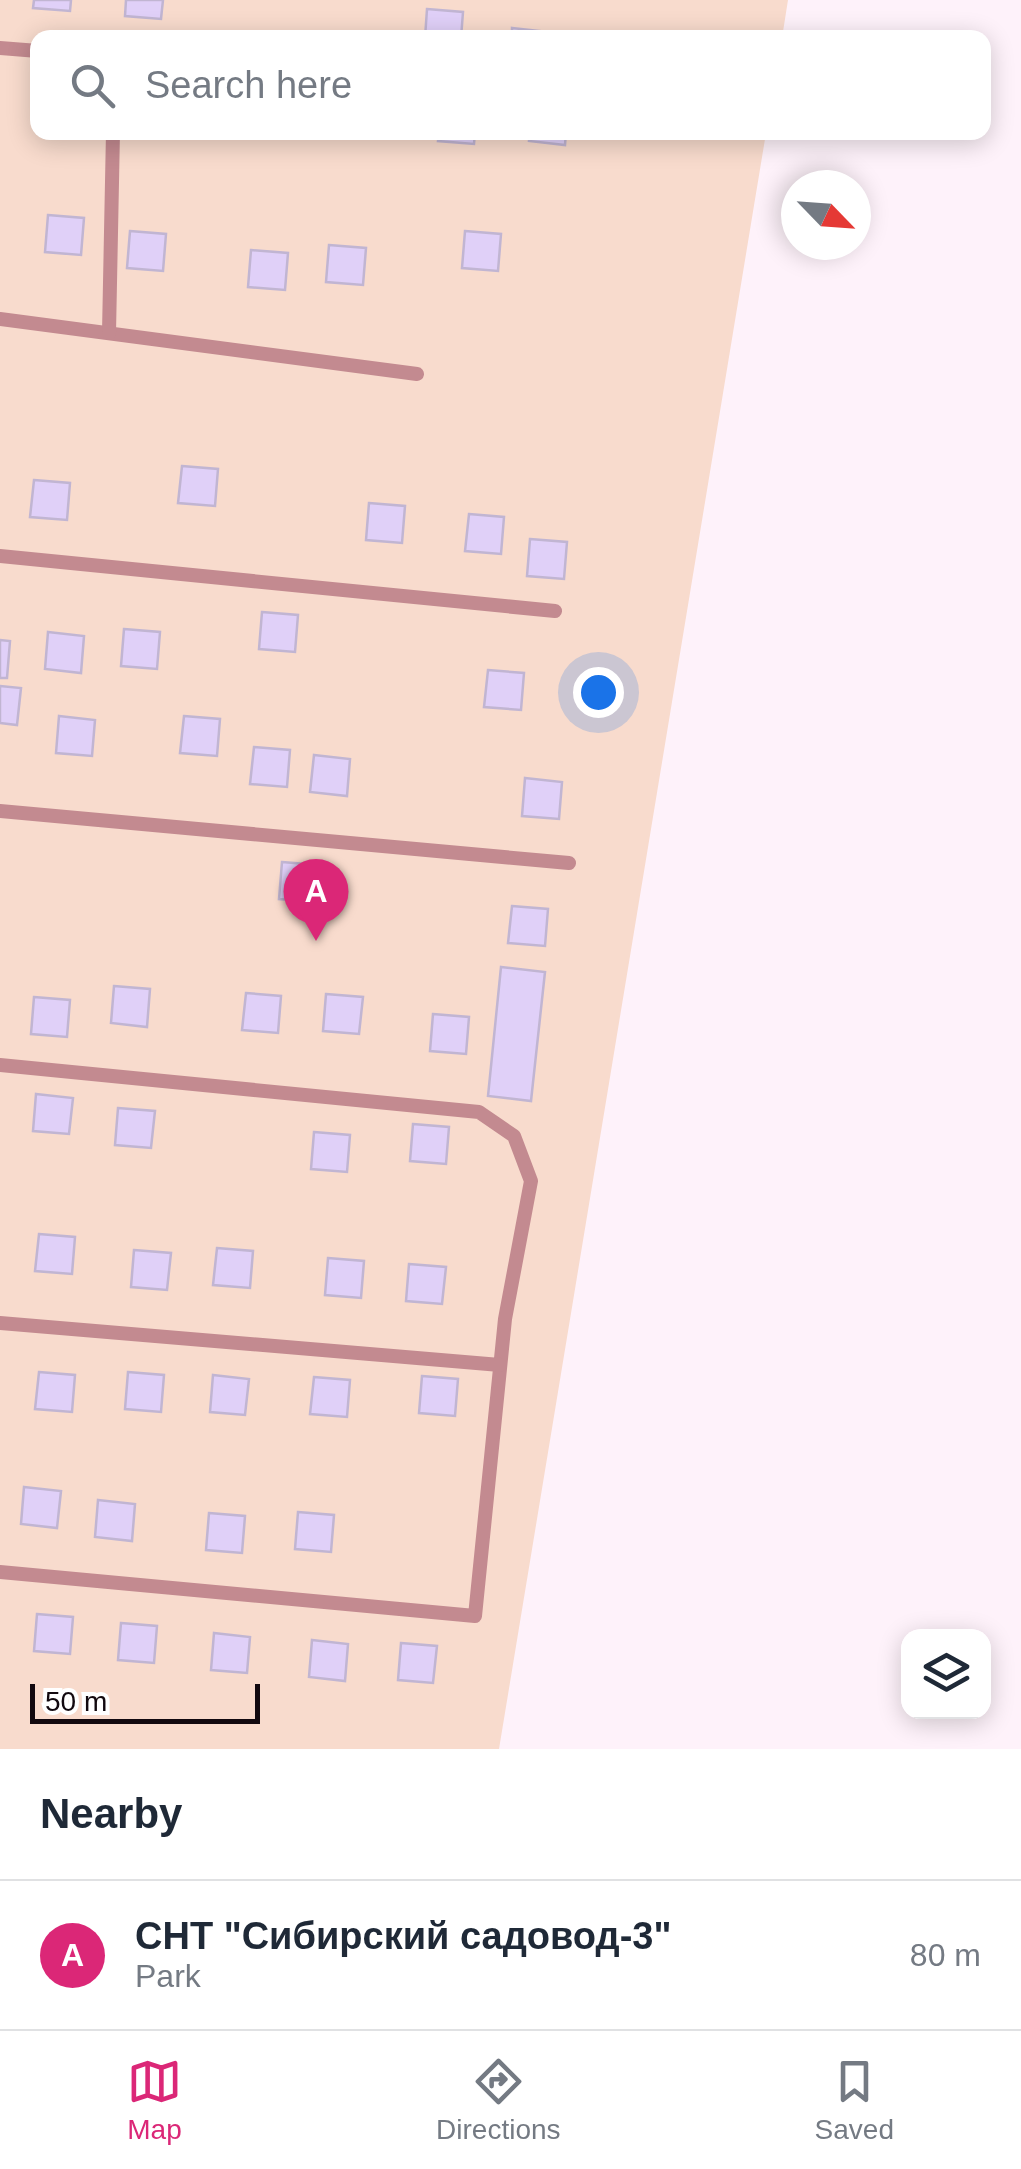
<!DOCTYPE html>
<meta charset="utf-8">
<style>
:root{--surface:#fff;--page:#f6f6f7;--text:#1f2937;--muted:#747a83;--line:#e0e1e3;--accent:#db2777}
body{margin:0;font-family:Helvetica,sans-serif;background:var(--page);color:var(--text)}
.controls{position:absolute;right:30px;bottom:30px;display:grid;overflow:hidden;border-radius:20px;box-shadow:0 5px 25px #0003}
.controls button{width:90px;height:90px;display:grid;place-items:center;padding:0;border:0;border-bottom:2px solid var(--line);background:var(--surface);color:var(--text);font:50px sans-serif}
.compass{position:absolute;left:781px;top:170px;width:90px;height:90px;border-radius:50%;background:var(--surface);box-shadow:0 5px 25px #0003;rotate:115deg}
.scale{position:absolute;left:30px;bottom:25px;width:230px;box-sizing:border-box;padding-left:10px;border:5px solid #12090f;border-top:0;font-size:28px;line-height:35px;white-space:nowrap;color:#12090f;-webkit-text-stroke:8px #fff;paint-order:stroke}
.you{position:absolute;left:598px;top:692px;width:35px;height:35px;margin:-25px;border:8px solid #fff;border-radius:50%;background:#1a73e8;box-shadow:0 0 0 15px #1a73e833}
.badge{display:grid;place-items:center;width:65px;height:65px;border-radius:50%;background:var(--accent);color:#fff;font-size:32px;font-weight:700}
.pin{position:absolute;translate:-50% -82px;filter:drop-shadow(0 2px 5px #0008)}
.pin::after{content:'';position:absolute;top:52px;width:35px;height:30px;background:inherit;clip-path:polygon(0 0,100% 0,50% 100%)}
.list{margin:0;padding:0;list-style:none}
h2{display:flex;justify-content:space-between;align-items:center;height:130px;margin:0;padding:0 40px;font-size:42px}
h2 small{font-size:32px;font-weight:400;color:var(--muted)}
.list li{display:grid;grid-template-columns:65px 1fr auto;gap:30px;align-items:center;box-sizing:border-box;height:150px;padding:0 40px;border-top:2px solid var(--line)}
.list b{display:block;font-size:38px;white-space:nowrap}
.list p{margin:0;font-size:32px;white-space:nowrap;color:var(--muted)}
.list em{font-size:32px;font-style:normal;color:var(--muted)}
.icon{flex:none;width:55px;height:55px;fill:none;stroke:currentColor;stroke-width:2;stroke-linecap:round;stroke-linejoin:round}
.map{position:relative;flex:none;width:1021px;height:1749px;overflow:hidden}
.search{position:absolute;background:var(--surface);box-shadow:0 5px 25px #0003;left:30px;right:30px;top:30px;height:110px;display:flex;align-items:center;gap:25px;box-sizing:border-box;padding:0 35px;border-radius:20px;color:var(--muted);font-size:38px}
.sheet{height:280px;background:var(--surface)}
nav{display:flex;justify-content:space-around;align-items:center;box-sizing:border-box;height:140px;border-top:2px solid var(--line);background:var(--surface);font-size:28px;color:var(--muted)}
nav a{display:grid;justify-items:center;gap:5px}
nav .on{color:var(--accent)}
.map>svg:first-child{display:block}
</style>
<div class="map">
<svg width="1021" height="1749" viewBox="0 0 1021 1749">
<rect width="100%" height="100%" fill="#fef2fa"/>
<path fill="#f8dbcd" d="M0 0H788L782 38H38V132L766 133 499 1749H0Z"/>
<g fill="#e0d0f8" stroke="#c1b5d2" stroke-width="2.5">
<path d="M34 0H71L70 11 33 8Z"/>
<path d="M126 0H163L161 19 125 16Z"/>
<path d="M427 9 463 12 461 38H425Z"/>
<path d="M512 28 549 32 548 38H512Z"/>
<path d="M439 132H475L474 144 438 141Z"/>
<path d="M530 132H566L565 145 529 141Z"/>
<path d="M48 215 84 218 81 255 45 252Z"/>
<path d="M130 231 166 234 163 271 127 268Z"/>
<path d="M465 231 501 234 498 271 462 268Z"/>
<path d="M329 245 366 248 363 285 326 282Z"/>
<path d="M251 250 288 253 285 290 248 287Z"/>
<path d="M182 466 218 469 215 506 178 503Z"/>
<path d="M34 480 70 483 67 520 30 517Z"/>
<path d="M369 503 405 506 402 543 366 540Z"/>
<path d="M469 514 504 517 501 554 465 551Z"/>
<path d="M530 539 567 542 564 579 527 576Z"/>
<path d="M262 612 298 615 295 652 259 649Z"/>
<path d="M124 629 160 632 157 669 121 666Z"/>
<path d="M48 632 84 636 81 673 45 669Z"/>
<path d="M0 640 10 641 7 678H0Z"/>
<path d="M488 670 524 673 521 710 484 707Z"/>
<path d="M0 686 21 688 17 725 0 723Z"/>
<path d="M59 716 95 720 92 756 56 753Z"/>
<path d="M184 716 220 719 217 756 180 753Z"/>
<path d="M254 747 290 750 287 787 250 784Z"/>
<path d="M314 755 350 759 347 796 310 792Z"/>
<path d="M525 778 562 782 559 819 522 816Z"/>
<path d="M282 862 318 865 315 902 279 899Z"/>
<path d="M512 906 548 909 545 946 508 943Z"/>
<path d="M501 967 545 972 531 1101 488 1096Z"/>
<path d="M114 986 150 989 147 1027 111 1023Z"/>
<path d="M246 993 281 996 278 1033 242 1030Z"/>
<path d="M326 994 363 997 359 1034 323 1031Z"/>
<path d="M34 997 70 1000 67 1037 31 1034Z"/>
<path d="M433 1014 469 1017 466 1054 430 1051Z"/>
<path d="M36 1094 73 1098 69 1134 33 1131Z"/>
<path d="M118 1108 155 1111 151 1148 115 1145Z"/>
<path d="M413 1124 449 1127 446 1164 410 1161Z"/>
<path d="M314 1132 350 1135 347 1172 311 1169Z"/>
<path d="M39 1234 75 1237 72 1274 35 1271Z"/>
<path d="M217 1248 253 1251 250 1288 213 1285Z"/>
<path d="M134 1250 171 1253 167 1290 131 1287Z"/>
<path d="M328 1258 364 1261 361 1298 325 1295Z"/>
<path d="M409 1264 446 1267 442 1304 406 1301Z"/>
<path d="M39 1372 75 1375 72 1412 35 1409Z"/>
<path d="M128 1372 164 1375 161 1412 125 1409Z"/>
<path d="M213 1375 249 1379 245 1415 210 1412Z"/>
<path d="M422 1376 458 1379 455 1416 419 1413Z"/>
<path d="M314 1377 350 1380 347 1417 310 1414Z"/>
<path d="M24 1487 61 1491 57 1528 21 1524Z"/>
<path d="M98 1500 135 1504 132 1541 95 1537Z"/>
<path d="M298 1512 334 1515 331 1552 295 1549Z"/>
<path d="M209 1513 245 1516 242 1553 206 1550Z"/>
<path d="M37 1614 73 1617 70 1654 34 1651Z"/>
<path d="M121 1623 157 1626 154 1663 118 1660Z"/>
<path d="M214 1633 250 1637 247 1673 211 1670Z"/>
<path d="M312 1640 348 1644 345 1681 309 1677Z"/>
<path d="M401 1643 437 1646 433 1683 398 1680Z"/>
</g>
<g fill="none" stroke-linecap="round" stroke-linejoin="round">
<g stroke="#c38a90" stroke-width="14">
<path d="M0 48 38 51"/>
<path d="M0 319 417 374"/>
<path d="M109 333 113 132"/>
<path d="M0 556 555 611"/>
<path d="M0 811 569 863"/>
<path d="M0 1065 479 1112 514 1136 531 1181 505 1319 475 1616 0 1572"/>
<path d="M0 1323 500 1365"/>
</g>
</g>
</svg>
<div class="controls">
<button><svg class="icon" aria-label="layers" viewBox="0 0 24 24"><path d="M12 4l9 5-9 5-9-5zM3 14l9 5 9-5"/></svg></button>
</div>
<svg class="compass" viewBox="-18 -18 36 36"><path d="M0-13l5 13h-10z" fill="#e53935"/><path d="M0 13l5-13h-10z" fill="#747a83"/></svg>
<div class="scale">50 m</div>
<div class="you"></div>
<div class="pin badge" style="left:316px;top:941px">A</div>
<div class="search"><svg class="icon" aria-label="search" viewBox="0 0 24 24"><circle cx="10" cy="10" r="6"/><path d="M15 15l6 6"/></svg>Search here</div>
</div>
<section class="sheet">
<h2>Nearby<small></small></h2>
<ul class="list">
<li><span class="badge">A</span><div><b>СНТ &quot;Сибирский садовод-3&quot;</b><p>Park</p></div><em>80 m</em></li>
</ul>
</section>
<nav>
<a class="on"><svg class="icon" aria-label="map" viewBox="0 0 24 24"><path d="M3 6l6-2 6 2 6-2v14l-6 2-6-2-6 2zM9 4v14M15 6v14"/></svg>Map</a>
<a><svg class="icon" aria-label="directions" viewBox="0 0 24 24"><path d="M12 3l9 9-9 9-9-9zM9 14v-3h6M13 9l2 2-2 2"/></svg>Directions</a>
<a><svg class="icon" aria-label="saved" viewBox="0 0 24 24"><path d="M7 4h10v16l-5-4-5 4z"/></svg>Saved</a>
</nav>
